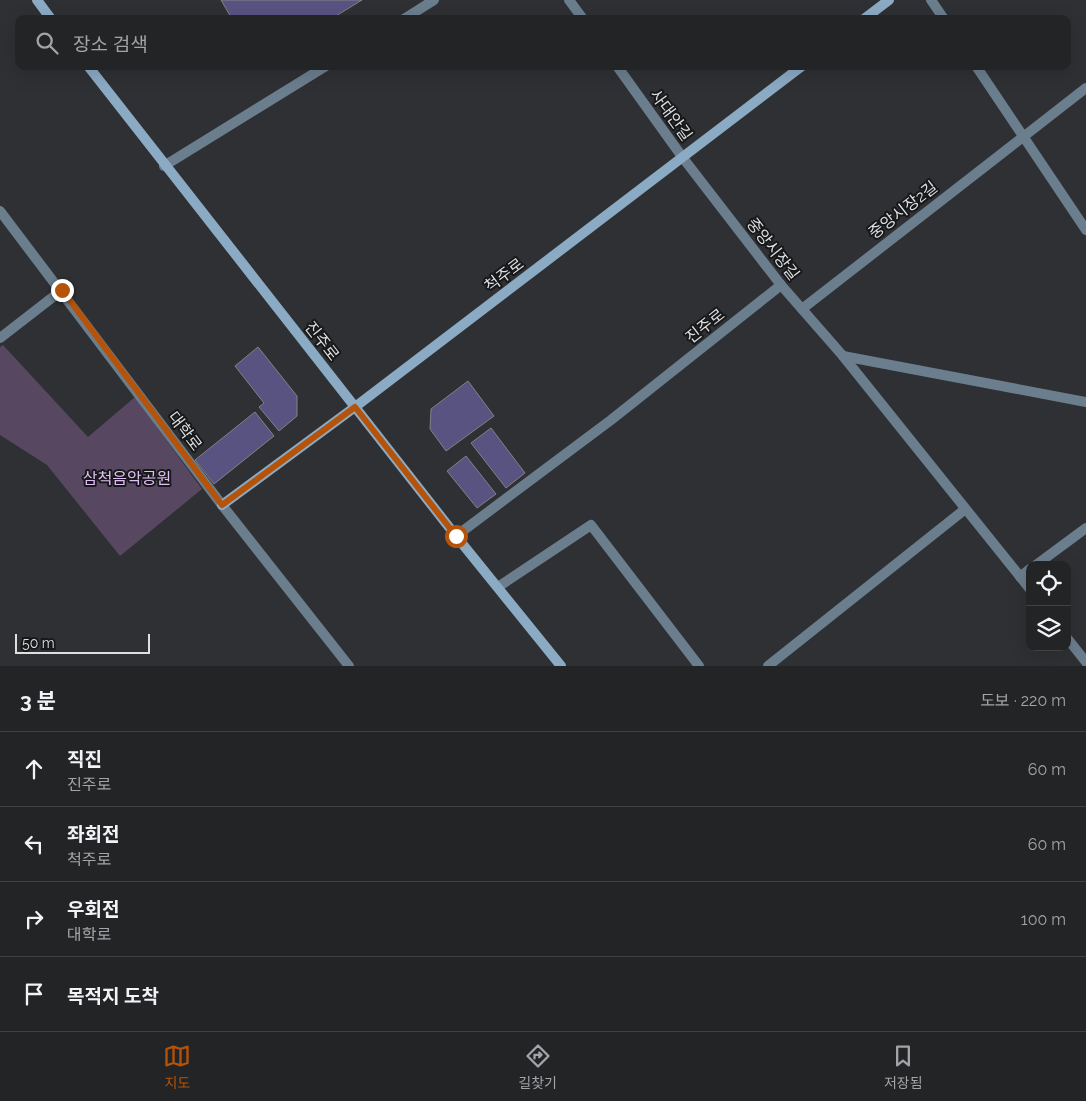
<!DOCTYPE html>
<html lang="ko">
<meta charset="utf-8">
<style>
:root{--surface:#222426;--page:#2e3032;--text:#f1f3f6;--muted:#a2a4a7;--line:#3f4143;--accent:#b45309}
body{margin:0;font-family:Raleway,"Noto Sans KR",sans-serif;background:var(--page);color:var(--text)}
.controls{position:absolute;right:15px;bottom:15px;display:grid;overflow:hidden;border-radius:10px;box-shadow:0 5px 20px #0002}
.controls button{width:45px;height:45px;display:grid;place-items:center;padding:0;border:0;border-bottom:1px solid var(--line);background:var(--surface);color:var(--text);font:25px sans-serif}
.scale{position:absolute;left:15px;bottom:12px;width:135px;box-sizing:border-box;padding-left:5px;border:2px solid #dedfe1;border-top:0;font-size:14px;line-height:18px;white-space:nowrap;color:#dedfe1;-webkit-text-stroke:4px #171819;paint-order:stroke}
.stop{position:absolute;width:15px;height:15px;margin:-11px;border:4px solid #b45309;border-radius:50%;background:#fff}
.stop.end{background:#b45309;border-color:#fff;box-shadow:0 1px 5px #0008}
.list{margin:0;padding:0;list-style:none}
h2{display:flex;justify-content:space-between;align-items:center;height:65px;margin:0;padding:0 20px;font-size:21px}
h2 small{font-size:16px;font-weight:400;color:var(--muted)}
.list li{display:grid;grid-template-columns:32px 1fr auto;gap:15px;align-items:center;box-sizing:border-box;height:75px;padding:0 20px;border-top:1px solid var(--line)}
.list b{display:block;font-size:19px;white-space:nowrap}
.list p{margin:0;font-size:16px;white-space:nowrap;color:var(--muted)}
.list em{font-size:16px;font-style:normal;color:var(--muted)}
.icon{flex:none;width:28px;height:28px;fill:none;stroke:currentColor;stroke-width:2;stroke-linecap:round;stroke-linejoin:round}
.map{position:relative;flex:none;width:1086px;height:666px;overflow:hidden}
.search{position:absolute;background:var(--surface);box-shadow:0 5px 20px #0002;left:15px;right:15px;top:15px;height:55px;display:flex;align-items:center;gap:12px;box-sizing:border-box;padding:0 18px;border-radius:10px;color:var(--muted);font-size:19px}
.sheet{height:365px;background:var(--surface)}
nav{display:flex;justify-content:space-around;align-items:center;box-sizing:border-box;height:70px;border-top:1px solid var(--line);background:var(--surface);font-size:14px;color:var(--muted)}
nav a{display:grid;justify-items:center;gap:2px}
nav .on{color:var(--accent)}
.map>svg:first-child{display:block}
</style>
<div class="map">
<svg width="1086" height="666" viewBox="0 0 1086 666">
<rect width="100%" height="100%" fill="#2e3033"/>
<path fill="#574761" d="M3 345 88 437 135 397 202 489 120 556 47 465 0 435V347Z"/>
<g fill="#595382" stroke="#818185">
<path d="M221 0H362L331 19H232Z"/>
<path d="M258 347 297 396V416L279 431 259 407 264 403 235 366Z"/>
<path d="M468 381 494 416 446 451 430 429 431 409Z"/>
<path d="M255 412 274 436 214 484 195 460Z"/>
<path d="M491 428 525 473 506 488 471 443Z"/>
<path d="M466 456 496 494 477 508 447 471Z"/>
</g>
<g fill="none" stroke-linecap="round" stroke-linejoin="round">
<g stroke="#6b7e8e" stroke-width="10">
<path d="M569 0 583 19"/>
<path d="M931 0 944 19"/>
<path d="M404 19 434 0"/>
<path d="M617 66 683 158 781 285 843 356 1030 589"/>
<path d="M976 66 1086 230"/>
<path d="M164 166 326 66"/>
<path d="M0 211 222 505 349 666"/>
<path d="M802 309 1086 88"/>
<path d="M0 338 62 290"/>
<path d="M843 356 1086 402"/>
<path d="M456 536 611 420 781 285"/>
<path d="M1036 565 1086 528"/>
<path d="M1020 577 1030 569"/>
<path d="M498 587 591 525 699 666"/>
<path d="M1067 638 1086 662"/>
<path d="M768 666 964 510"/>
</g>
<g stroke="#8baac4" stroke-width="10">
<path d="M37 0 51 19"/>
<path d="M864 19 889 0"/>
<path d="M88 66 456 536 561 666"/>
<path d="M222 505 355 407 802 66"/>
</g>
</g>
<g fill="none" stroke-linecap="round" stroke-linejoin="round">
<path stroke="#b45309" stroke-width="6" d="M62 290 222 505 355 407 456 536"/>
</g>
<g text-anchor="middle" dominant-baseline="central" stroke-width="4" stroke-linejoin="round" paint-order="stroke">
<g font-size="16" fill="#dedfe1" stroke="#171819">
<text transform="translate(671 115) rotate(54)">사대안길</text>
<text transform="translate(903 210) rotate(-38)">중앙시장2길</text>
<text transform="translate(773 249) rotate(52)">중앙시장길</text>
<text transform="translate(504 275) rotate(-37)">척주로</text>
<text transform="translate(705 326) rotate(-38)">진주로</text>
<text transform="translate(322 341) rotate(52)">진주로</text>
<text transform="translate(185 431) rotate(53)">대학로</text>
</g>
<g font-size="16" fill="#e1bef6" stroke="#171819">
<text x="127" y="478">삼척음악공원</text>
</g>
</g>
</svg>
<div class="controls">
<button><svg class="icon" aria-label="locate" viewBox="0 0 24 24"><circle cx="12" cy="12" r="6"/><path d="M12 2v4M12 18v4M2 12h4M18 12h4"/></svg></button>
<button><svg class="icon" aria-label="layers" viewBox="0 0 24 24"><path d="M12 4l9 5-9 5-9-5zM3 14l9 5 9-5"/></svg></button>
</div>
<div class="scale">50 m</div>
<div class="stop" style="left:456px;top:536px"></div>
<div class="stop end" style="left:62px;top:290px"></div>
<div class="search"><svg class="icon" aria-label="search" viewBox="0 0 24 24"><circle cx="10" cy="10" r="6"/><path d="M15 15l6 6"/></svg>장소 검색</div>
</div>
<section class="sheet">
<h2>3 분<small>도보 · 220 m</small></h2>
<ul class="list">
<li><svg class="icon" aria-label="ahead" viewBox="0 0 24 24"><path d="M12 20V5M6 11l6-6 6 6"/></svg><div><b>직진</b><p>진주로</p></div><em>60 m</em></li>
<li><svg class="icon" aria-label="left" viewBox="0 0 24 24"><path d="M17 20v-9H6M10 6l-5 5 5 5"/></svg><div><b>좌회전</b><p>척주로</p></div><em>60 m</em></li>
<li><svg class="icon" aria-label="right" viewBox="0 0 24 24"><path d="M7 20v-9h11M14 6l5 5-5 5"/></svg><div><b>우회전</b><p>대학로</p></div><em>100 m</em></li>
<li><svg class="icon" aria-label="arrive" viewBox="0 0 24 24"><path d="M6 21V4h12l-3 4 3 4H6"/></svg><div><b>목적지 도착</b></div></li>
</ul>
</section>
<nav>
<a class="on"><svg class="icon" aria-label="map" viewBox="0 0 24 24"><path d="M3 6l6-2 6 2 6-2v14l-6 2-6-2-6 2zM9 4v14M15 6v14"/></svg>지도</a>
<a><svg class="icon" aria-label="directions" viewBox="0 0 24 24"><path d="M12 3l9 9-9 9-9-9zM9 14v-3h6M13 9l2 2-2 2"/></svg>길찾기</a>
<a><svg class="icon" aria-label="saved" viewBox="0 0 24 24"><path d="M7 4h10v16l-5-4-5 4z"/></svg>저장됨</a>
</nav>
